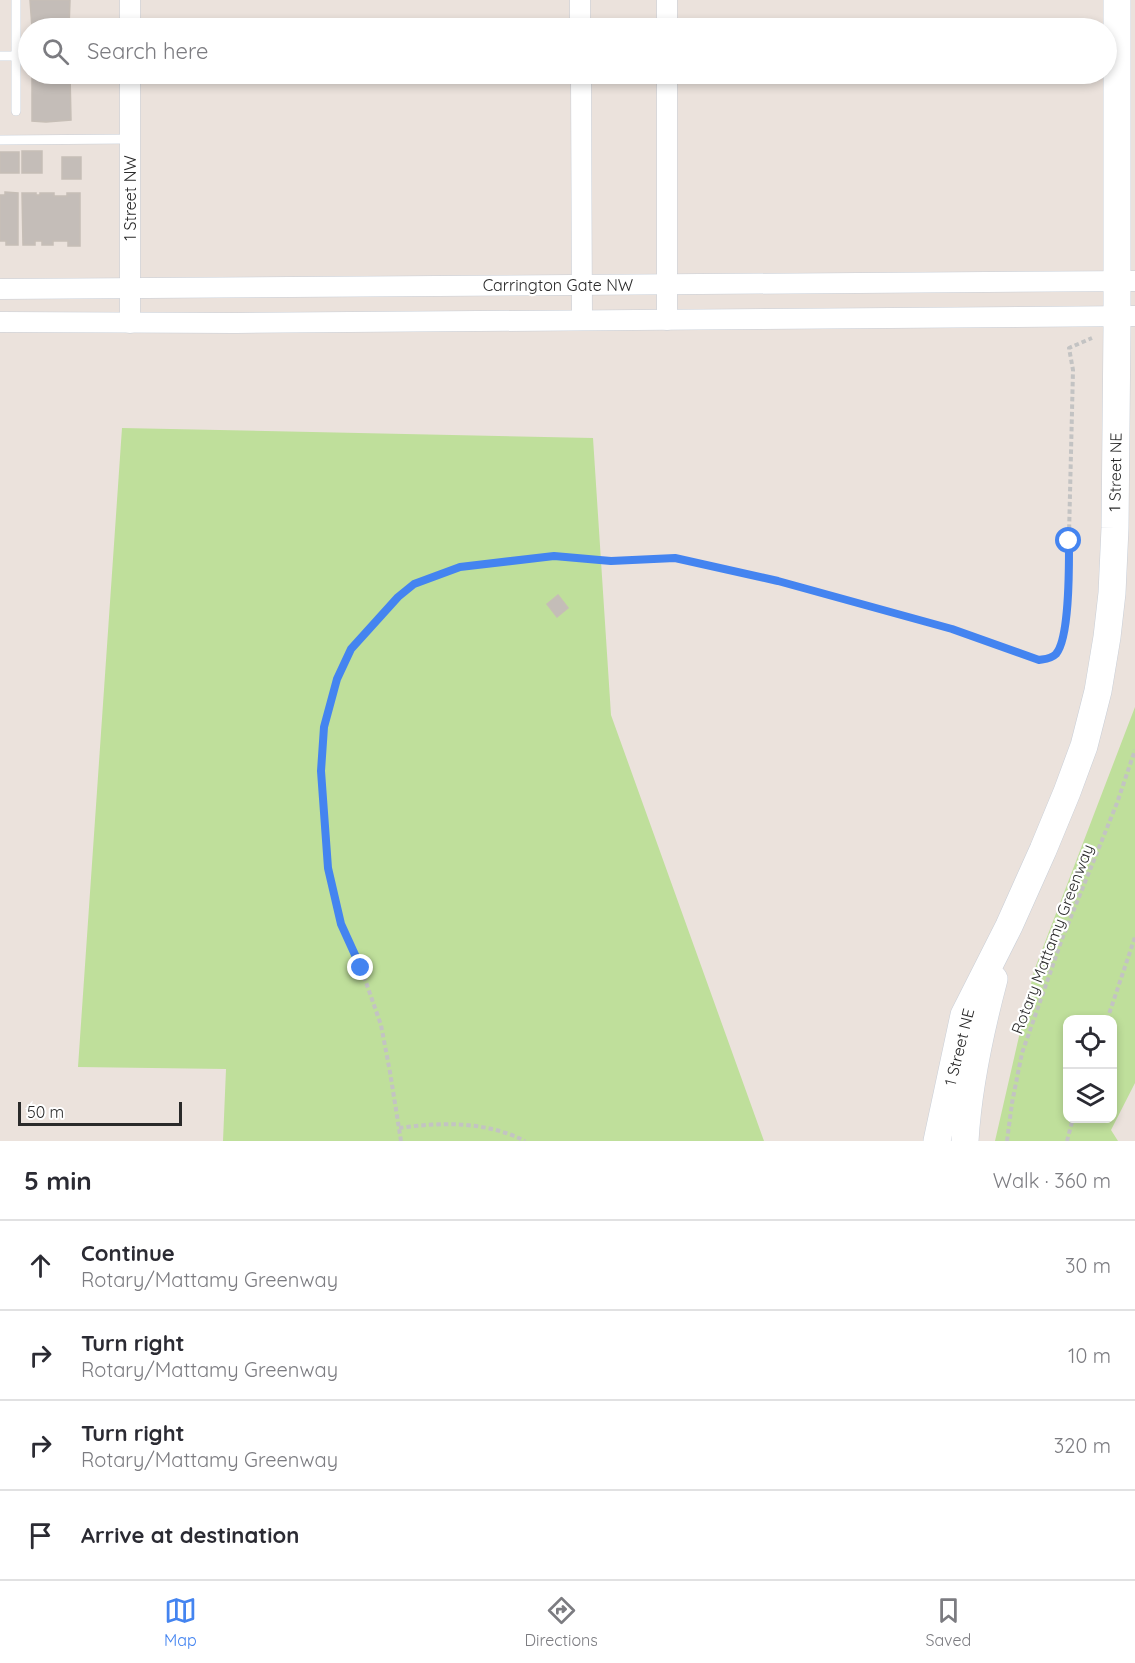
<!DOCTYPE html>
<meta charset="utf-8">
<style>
:root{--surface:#fff;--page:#f7f7f7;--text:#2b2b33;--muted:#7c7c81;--line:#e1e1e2;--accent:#4484f0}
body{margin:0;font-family:Quicksand,sans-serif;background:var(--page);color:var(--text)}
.controls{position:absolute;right:18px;bottom:18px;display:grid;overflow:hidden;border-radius:12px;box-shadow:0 3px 9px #0003}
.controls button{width:54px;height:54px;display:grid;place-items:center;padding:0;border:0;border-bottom:2px solid var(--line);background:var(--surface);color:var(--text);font:30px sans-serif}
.scale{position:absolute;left:18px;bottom:15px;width:164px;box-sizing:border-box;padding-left:6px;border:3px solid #2a2a2a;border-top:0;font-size:16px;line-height:21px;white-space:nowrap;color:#2a2a2a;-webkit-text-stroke:4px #fff;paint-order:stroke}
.stop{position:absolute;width:18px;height:18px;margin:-14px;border:4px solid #4484f0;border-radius:50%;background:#fff}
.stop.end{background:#4484f0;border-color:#fff;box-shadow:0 2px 6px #0008}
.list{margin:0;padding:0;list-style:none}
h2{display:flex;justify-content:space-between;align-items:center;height:78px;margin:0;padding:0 24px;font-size:26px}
h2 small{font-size:20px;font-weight:400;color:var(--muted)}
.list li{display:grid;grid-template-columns:39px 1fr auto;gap:18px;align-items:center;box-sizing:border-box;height:90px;padding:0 24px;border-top:2px solid var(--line)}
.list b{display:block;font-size:22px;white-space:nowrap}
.list p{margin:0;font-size:20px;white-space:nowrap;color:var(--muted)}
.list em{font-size:20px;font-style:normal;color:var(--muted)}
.icon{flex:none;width:33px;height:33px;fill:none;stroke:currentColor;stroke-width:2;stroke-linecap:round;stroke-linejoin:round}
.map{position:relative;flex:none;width:1135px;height:1141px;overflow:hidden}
.search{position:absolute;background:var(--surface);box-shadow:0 3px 9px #0003;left:18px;right:18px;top:18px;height:66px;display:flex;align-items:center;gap:15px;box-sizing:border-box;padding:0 21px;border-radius:33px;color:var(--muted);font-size:22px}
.sheet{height:438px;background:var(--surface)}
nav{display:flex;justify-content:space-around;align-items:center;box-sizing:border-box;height:84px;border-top:2px solid var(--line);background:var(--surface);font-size:16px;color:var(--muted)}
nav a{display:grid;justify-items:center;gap:3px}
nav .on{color:var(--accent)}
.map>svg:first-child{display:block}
</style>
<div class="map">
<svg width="1135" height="1141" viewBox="0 0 1135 1141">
<rect width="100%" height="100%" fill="#ebe2dc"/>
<g fill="#bfdf9b" fill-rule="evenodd">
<path d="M122 428 593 438 611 715 764 1141H223L226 1069 78 1067Z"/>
<path d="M1135 707V1083L1111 1130 1118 1141H995L1034 971ZM1068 1020H1112V1118H1068Z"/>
</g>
<g fill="#c4bdb8" stroke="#c6beb6" stroke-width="1.5">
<path d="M30 0H70L69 28H32Z"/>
<path d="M32 74H70L71 120 46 122 32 121Z"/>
<rect x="22" y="151" width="20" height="22"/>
<rect x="0" y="152" width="19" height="21"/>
<rect x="62" y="157" width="19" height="22"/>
<path d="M5 192 18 193V245H6V241H0V195H5Z"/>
<path d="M22 193H36V195H40V193H54V196H67V193H80V246H68V241H53V245H42V241H35V245H23Z"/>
<path d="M558 595 568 608 557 617 547 604Z"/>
</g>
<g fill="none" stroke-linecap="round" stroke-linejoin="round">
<defs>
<g id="service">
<path d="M0 56H16V0"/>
<path d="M16 56V111"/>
<path d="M0 140 130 139"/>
</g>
<g id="minor">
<path d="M580 0V28"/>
<path d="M667 0V28"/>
<path d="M130 28V0"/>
<path d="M130 74V323"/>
<path d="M581 74 582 320"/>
<path d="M667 74V320"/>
<path d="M0 289 1135 281"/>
<path d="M0 322 236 323 1135 316"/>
</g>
<g id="secondary">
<path d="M937 1141 964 1015 1009 926 1043 850 1067 792 1084 746 1098 691 1107 637 1112 593 1115 528 1117 327V0"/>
<path d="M965 1141C968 1087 980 1032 994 979"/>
</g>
</defs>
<use href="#service" stroke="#c8ced7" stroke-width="10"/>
<use href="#minor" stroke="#c8ced7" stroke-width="21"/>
<use href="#secondary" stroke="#c8ced7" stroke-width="28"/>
<g stroke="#c3c3c3" stroke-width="4" stroke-dasharray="4.5 3" stroke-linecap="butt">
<path d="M1107 1020 1135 937"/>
<path d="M399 1128C441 1122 486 1121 525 1141"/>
<path d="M401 1141 390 1072 381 1025 361 968 341 924 328 868 321 771 324 727 337 679 351 649 398 597 414 583 460 567 554 556 611 561 675 558 690 561 778 581 952 629 1012 650 1029 657 1039 660 1048 659 1056 653 1061 643 1066 617 1068 576 1073 370 1069 348 1092 338"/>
<path d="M1007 1141 1012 1103 1022 1053 1062 939 1117 803 1135 750"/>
<path d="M1067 1141 1073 1118"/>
</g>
<use href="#service" stroke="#fff" stroke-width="9"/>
<use href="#minor" stroke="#fff" stroke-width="20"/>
<use href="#secondary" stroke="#fff" stroke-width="27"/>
</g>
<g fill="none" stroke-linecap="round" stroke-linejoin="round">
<path stroke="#4484f0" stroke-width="8" d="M361 968 341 924 328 868 321 771 324 727 337 679 351 649 398 597 414 584 460 567 554 556 611 561 675 558 778 581 952 629 1039 660C1045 659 1051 659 1056 654 1070 638 1069 564 1069 541"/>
</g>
<g text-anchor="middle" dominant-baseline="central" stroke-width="4.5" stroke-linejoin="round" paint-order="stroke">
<g font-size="16" fill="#2a2a2a" stroke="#fff">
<text transform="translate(130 198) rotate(-90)">1 Street NW</text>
<text x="558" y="285">Carrington Gate NW</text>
<text transform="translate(1115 472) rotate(-89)">1 Street NE</text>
<text transform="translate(1052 939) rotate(-69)">Rotary Mattamy Greenway</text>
<text transform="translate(959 1047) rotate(-76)">1 Street NE</text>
</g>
</g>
</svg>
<div class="controls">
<button><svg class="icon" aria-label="locate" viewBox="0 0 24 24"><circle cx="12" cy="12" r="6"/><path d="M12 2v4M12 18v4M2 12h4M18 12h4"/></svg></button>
<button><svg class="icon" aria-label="layers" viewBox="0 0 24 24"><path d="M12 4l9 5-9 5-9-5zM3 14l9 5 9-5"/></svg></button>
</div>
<div class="scale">50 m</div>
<div class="stop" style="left:1069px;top:541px"></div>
<div class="stop end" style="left:361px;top:968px"></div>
<div class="search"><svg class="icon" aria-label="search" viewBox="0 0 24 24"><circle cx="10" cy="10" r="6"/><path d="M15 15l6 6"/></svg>Search here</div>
</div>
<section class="sheet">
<h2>5 min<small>Walk · 360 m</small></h2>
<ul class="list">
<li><svg class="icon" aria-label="ahead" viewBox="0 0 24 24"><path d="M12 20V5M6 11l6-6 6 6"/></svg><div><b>Continue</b><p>Rotary/Mattamy Greenway</p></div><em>30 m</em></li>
<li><svg class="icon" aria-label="right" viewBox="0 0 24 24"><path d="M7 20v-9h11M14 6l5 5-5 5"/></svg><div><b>Turn right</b><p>Rotary/Mattamy Greenway</p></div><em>10 m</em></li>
<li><svg class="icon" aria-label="right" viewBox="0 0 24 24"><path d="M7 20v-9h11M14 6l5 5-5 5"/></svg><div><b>Turn right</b><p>Rotary/Mattamy Greenway</p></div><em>320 m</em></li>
<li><svg class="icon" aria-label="arrive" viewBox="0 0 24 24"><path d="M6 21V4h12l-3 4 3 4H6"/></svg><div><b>Arrive at destination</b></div></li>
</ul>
</section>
<nav>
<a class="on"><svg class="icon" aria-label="map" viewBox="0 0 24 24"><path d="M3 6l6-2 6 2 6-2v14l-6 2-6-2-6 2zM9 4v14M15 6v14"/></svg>Map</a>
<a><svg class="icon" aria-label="directions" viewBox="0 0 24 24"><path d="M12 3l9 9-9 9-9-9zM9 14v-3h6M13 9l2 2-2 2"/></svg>Directions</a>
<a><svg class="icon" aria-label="saved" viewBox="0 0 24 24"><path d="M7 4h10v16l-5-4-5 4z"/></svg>Saved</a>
</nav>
